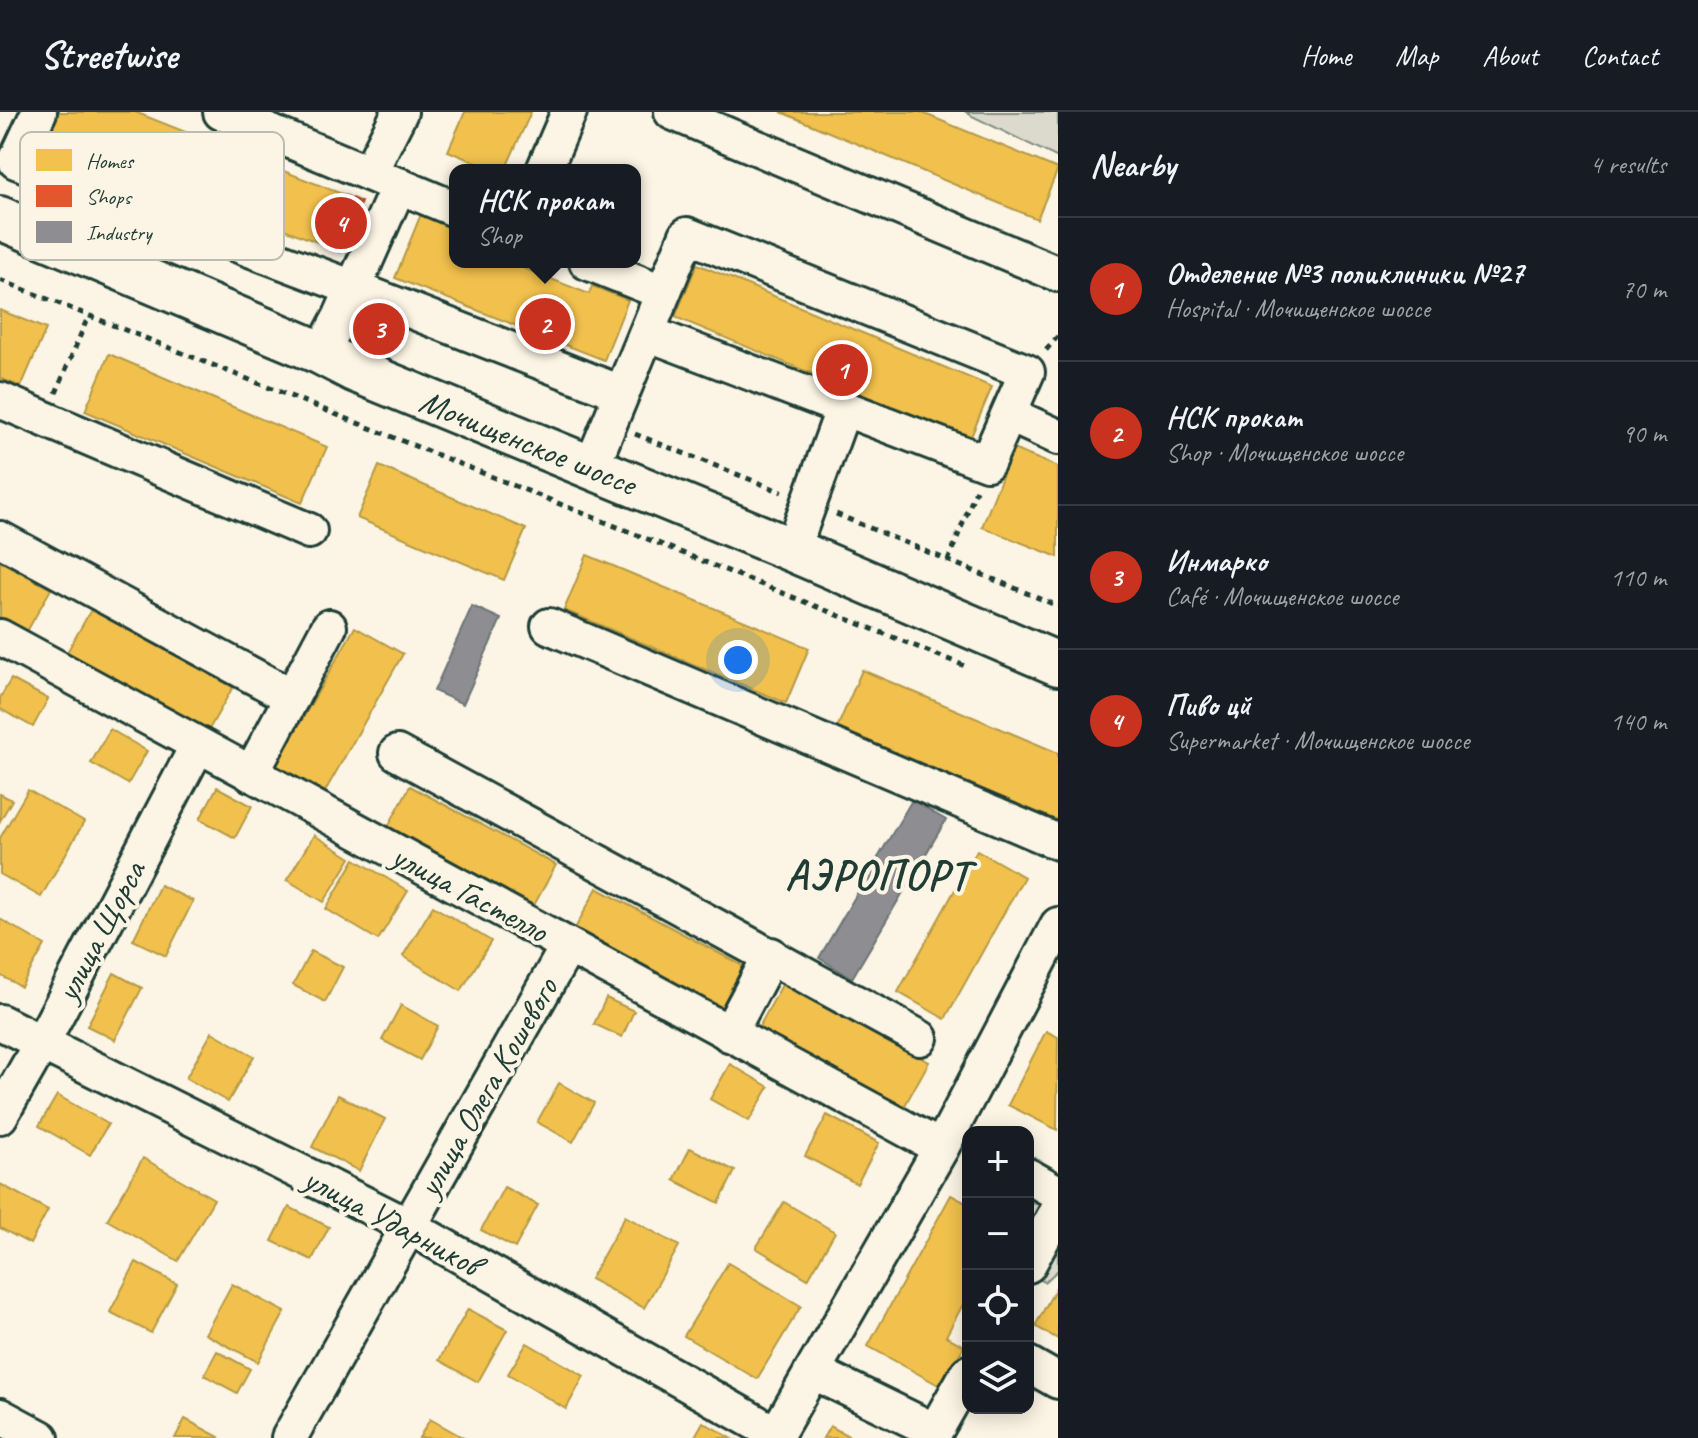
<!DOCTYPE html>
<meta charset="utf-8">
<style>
:root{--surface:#171b24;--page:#242831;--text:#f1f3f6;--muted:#9ea1a6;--line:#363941;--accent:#c8321e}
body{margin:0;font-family:Caveat,sans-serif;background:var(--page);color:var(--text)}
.controls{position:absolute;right:24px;bottom:24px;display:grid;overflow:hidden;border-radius:16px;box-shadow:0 4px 20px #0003}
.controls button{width:72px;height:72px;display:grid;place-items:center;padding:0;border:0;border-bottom:2px solid var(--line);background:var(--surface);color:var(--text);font:40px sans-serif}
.you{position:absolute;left:738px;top:548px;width:28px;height:28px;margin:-20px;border:6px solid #fff;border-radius:50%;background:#1a73e8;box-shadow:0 0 0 12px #1a73e833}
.badge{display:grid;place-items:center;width:52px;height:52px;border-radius:50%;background:var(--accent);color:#fff;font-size:26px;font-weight:700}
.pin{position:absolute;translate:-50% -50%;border:4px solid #fff;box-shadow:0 2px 8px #0006}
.popup{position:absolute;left:449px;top:52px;width:192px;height:104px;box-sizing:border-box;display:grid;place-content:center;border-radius:16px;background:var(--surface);filter:drop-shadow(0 2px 6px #0005);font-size:26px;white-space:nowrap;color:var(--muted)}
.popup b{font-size:30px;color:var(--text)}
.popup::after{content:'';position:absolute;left:50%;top:100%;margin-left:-16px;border:16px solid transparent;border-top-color:var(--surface)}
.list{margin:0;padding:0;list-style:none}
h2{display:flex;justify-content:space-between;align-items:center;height:104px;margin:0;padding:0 32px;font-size:34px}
h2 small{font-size:26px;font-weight:400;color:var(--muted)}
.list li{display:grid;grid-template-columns:52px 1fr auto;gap:24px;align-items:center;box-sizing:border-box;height:144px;padding:0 32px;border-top:2px solid var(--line)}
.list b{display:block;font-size:30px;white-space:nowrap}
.list p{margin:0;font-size:26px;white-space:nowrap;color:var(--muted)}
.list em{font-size:26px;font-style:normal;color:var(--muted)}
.icon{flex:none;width:44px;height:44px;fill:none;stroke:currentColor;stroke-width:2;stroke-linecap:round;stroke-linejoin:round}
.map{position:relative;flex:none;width:1058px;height:1326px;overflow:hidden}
header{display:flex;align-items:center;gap:48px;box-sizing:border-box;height:112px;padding:0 40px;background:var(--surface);border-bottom:2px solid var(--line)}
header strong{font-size:38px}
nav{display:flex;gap:44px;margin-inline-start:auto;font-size:28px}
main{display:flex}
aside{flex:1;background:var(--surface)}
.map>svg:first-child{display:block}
</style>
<header>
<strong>Streetwise</strong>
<nav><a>Home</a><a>Map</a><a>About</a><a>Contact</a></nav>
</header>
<main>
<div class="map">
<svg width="1058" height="1326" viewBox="0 0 1058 1326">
<rect width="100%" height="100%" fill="#fcf5e5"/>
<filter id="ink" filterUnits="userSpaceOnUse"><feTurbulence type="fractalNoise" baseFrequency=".0125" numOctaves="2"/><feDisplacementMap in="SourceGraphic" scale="16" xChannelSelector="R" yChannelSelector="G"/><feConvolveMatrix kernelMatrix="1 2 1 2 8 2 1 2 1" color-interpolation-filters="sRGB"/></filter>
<g filter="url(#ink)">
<g fill="#dcdacc" stroke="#7e8c80" stroke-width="2">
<path d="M966 0H1058V46L972 4Z"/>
<path d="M1046 1083 1058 1090V1158L1045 1170 1028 1162V1094Z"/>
</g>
<g fill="#f2c14e" stroke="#b39946" stroke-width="2">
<path d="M56 0H135L342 82 322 132 47 24Z"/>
<path d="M465 0H531L505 58H493L448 39Z"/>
<path d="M781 0H920L1058 57 1037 107Z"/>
<path d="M421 102 455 116 451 128 455 129V150H508L589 182 592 174 628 188 604 248 395 166Z"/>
<path d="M697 152 992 275 970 327 675 205Z"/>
<path d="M0 198 46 217 21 275 0 266Z"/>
<path d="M109 242 327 335 302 391 85 299Z"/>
<path d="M1013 337 1058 355V445L982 415Z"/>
<path d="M379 354 526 417 504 468 357 406Z"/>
<path d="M587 443 809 536 786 591 564 498Z"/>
<path d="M0 449 51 477 25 523 0 509Z"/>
<path d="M92 496 233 575 207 621 66 542Z"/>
<path d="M355 515 403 542 323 683 275 655Z"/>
<path d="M862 558 1058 641V703L1056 708 837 616Z"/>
<path d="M11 567 48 587 33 615 0 597V586Z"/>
<path d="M110 617 147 639 128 672 91 651Z"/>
<path d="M410 674 556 753 531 799 385 720Z"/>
<path d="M217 675 252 694 235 726 200 707Z"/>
<path d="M28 678 84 710 41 785 0 762V726Z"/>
<path d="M0 682 12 688 0 709Z"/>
<path d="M314 723 351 746 324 790 287 768Z"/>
<path d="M977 738 1024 765 945 907 898 880Z"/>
<path d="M355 747 408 779 378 828 326 797Z"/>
<path d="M160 773 193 789 166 844 133 828Z"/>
<path d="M597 776 743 854 719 900 572 822Z"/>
<path d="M433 794 491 829 461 879 403 844Z"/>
<path d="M0 807 45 833 21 875 0 863Z"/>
<path d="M311 839 343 855 325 890 293 873Z"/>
<path d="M114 861 142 876 115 928 87 914Z"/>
<path d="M783 871 929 950 904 995 758 917Z"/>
<path d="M606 886 634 899 622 925 594 912Z"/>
<path d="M401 893 438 914 420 948 382 928Z"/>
<path d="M1046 919 1058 925 1057 1018 1008 993Z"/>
<path d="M212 920 254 944 228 990 186 966Z"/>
<path d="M730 952 769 975 749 1009 710 987Z"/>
<path d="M559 971 594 991 573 1030 537 1010Z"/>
<path d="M57 983 108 1012 90 1043 39 1014Z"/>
<path d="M338 983 385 1007 359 1059 312 1035Z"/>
<path d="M827 1003 879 1031 857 1072 805 1044Z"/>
<path d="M690 1036 735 1059 719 1091 674 1068Z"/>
<path d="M143 1046 214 1087 178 1149 107 1108Z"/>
<path d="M0 1072 48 1098 30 1132 0 1116Z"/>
<path d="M504 1075 538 1093 515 1136 481 1118Z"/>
<path d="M951 1083 968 1092V1183L946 1224 964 1234 942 1275 868 1234Z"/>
<path d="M784 1090 835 1120 808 1167 756 1136Z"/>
<path d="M289 1095 329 1115 312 1148 272 1129Z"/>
<path d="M625 1104 679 1134 644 1196 590 1167Z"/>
<path d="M136 1150 177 1172 151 1221 110 1200Z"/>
<path d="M728 1151 801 1194 757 1267 684 1224Z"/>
<path d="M232 1172 285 1200 258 1250 205 1222Z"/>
<path d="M1058 1172V1227L1035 1214Z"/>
<path d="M468 1197 507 1218 478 1270 439 1248Z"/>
<path d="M527 1231 584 1264 566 1297 508 1262Z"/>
<path d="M217 1239 250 1257 237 1281 204 1263Z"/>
<path d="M185 1307 219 1325 218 1326H175Z"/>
<path d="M430 1307 464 1326H419Z"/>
<path d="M703 1310 731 1326H694Z"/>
<path d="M830 1314 852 1326H823Z"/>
</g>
<path fill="#e4572e" stroke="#a94f30" stroke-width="2" d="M342 82 361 90 340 140 322 132Z"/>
<g fill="#8d8d92" stroke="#6c7576" stroke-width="2">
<path d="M472 494 501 507 463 592 434 579Z"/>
<path d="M912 688 946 708 852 866 819 846Z"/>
</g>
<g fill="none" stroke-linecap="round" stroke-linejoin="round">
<defs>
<g id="minor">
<path d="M39 0 16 49 353 176 621 281"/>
<path d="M221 0 455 97"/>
<path d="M672 0 1058 162"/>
<path d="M544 58 569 0"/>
<path d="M369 61 400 0"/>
<path d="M587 150 662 180"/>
<path d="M321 241 341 204 399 73"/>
<path d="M0 288 309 419"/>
<path d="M1010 303 1058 325"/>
<path d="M591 356 687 123 1027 260 987 351 647 221"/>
<path d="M0 427 292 585"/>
<path d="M792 438 844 295"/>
<path d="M549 514 1058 730"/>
<path d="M0 525 941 1036"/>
<path d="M397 641 920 926"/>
<path d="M251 662 329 515"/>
<path d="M0 910 408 1114 776 1322"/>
<path d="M729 922 771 843"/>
<path d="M0 1004 41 932 198 633"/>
<path d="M1028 1064 1058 1081"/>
<path d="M1028 1153 1058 1098"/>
<path d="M1028 1252 1058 1269"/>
<path d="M812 1259 935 1319 931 1326"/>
<path d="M0 1304 41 1326"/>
<path d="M935 1319 968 1261"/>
<path d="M289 1326 568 834"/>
<path d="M774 1326 941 1036 1058 813"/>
</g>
<path id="major" d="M0 106 321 241 354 258 792 438 1058 552"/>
</defs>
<use href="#minor" stroke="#1f3d34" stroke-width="40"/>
<use href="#major" stroke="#1f3d34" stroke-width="48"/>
<g stroke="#1f3d34" stroke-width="5" stroke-dasharray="6 6" stroke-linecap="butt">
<path d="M0 168 965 554"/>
<path d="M1046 238 1058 224"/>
<path d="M56 281 88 205"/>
<path d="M635 322 782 380"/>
<path d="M836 402 1058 494"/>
<path d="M948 449 976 378"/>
</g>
<use href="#minor" stroke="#fcf5e5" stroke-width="34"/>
<use href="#major" stroke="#fcf5e5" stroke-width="42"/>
</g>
</g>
<g text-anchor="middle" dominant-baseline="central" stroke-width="8" stroke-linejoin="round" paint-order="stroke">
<g font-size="34" fill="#1f3d34" stroke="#fcf5e5">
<text transform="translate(528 330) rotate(22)">Мочищенское шоссе</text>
<text transform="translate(470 781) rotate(28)">улица Гастелло</text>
<text transform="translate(100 819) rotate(-62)">улица Щорса</text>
<text transform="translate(487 975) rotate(-60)">улица Олега Кошевого</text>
<text transform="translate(392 1109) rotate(28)">улица Ударников</text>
</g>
<g font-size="42" font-weight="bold" letter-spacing="2" fill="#1f3d34" stroke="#fcf5e5">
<text x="878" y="763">АЭРОПОРТ</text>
</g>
</g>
<rect x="20" y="20" width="264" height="128" rx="12" fill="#fcf5e5" stroke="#babeb0" stroke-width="2"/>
<rect x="36" y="37" width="36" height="22" fill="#f2c14e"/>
<rect x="36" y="73" width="36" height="22" fill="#e4572e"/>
<rect x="36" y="109" width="36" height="22" fill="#8d8d92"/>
<g font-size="22" fill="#1f3d34">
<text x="86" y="56">Homes</text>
<text x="86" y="92">Shops</text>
<text x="86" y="128">Industry</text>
</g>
</svg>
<div class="controls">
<button>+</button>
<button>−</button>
<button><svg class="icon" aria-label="locate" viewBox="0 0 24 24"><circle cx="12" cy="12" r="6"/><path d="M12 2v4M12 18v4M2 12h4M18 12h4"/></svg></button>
<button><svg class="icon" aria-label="layers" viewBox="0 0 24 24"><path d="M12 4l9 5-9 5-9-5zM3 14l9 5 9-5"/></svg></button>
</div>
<div class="you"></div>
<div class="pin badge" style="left:842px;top:258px">1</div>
<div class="pin badge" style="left:545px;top:212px">2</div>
<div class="popup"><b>НСК прокат</b>Shop</div>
<div class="pin badge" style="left:379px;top:217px">3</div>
<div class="pin badge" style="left:341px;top:111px">4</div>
</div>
<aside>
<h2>Nearby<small>4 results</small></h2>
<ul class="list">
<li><span class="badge">1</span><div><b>Отделение №3 поликлиники №27</b><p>Hospital · Мочищенское шоссе</p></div><em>70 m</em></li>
<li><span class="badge">2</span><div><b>НСК прокат</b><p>Shop · Мочищенское шоссе</p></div><em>90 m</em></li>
<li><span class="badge">3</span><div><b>Инмарко</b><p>Café · Мочищенское шоссе</p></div><em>110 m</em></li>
<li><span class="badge">4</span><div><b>Пиво цй</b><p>Supermarket · Мочищенское шоссе</p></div><em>140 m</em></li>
</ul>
</aside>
</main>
